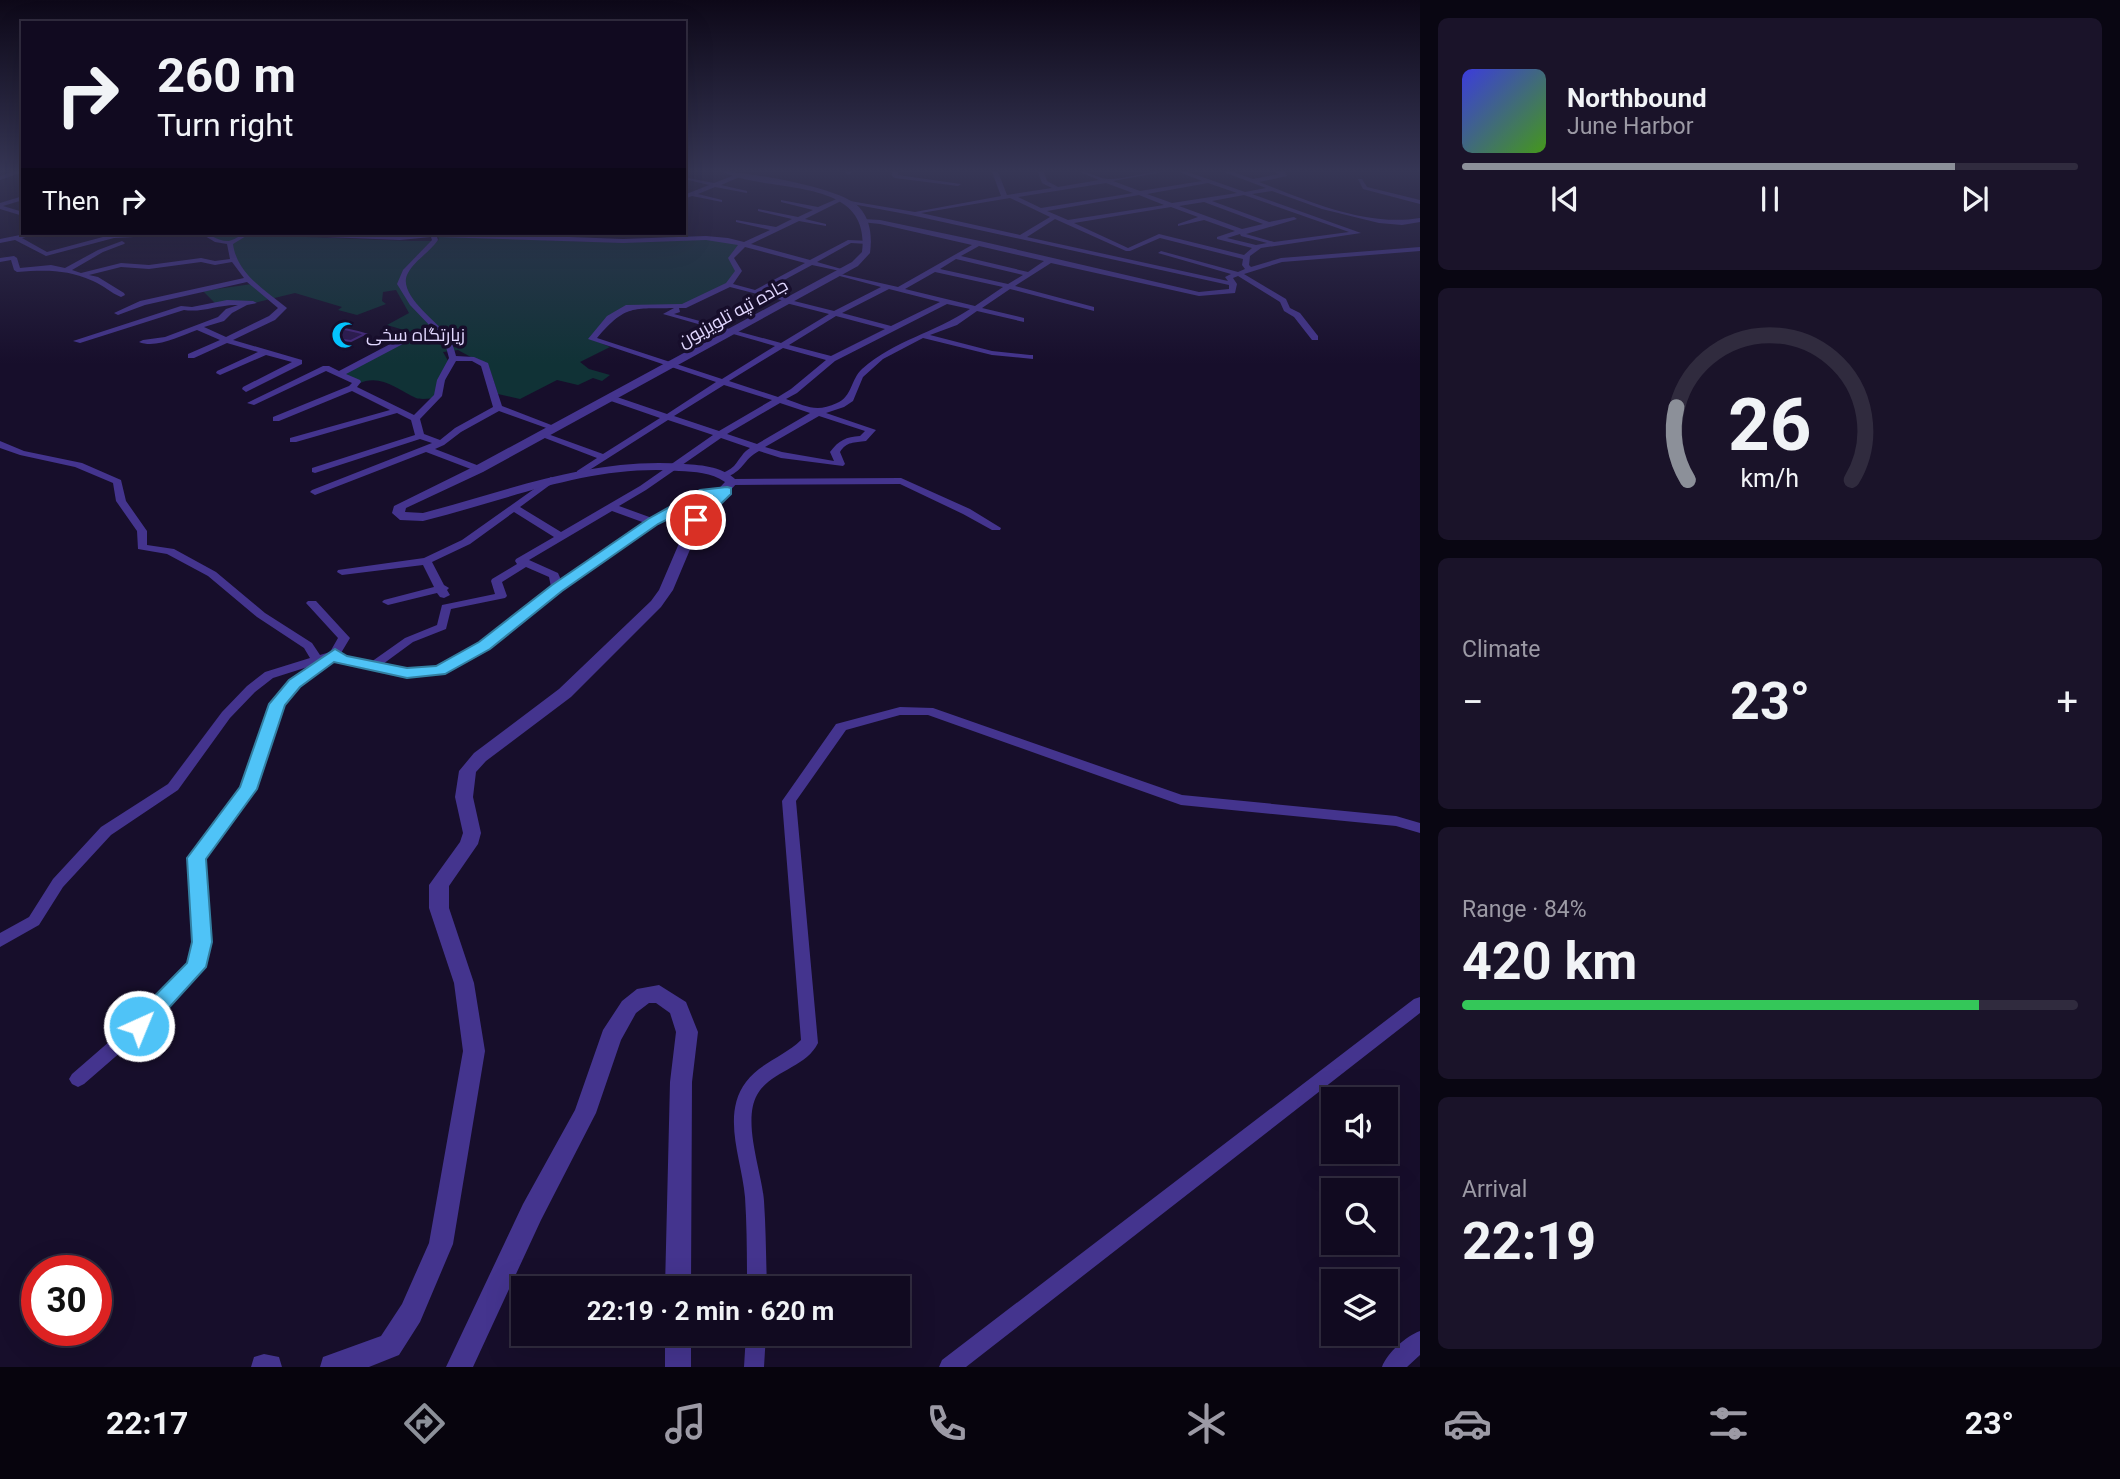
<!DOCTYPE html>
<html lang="en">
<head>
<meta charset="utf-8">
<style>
	body { margin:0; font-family:Roboto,Cairo,sans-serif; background:#1a1329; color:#f1f3f6; height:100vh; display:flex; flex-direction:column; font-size:26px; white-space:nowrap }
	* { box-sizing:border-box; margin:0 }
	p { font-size:23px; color:#9c9aa5 }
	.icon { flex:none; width:38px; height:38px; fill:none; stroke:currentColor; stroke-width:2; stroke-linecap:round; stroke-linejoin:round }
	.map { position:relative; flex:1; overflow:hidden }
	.side { display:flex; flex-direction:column; gap:18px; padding:18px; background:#090612; width:700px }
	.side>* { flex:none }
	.hud { position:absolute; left:21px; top:21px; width:665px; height:214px; border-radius:0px; box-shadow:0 7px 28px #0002,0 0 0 2px #302b3e; background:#110a20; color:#f1f3f6; overflow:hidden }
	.buttons { position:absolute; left:1321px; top:1087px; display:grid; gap:14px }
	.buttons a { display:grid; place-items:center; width:77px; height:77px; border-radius:0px; background:#110a20; box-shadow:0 7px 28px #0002,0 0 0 2px #302b3e; font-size:35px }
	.speed { position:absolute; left:21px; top:1255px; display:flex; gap:14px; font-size:35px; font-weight:700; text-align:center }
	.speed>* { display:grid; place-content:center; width:91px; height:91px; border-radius:50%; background:#110a20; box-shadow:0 7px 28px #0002,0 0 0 2px #302b3e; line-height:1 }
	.speed .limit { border:10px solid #d22; background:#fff; color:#111 }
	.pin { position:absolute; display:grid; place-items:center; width:60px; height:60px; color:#fff; margin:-30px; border:4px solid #fff; border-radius:50%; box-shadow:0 2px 7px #0007 }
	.me { position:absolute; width:77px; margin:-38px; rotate:44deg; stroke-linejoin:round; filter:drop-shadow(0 0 5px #0008) }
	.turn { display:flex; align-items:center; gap:24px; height:147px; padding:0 21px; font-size:32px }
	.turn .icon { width:91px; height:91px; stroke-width:2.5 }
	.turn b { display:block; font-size:49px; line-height:60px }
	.then { display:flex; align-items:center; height:66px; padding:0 21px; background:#0003; gap:14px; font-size:26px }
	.big { font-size:52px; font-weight:700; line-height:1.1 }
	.side .tile { flex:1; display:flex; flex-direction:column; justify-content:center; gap:10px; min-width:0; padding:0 24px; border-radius:10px; background:#1a1329 }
	.side .dial { align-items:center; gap:0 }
	.dial svg { height:182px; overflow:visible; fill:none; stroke:#302b3e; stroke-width:7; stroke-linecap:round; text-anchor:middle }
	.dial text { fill:#f1f3f6; stroke:none }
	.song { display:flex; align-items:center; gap:21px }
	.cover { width:84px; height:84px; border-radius:10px; background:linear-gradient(135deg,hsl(240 70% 55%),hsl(100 70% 35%)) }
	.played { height:7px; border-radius:4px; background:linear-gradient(90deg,#8c9099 80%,#302b3e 80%) }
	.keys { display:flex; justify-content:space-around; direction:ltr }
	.heat { display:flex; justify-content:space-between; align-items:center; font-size:38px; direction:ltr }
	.charge { height:10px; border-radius:5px; background:linear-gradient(90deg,#34c759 84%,#302b3e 0) }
	.trip { position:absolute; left:511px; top:1276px; width:399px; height:70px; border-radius:0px; background:#110a20; box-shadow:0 7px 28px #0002,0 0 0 2px #302b3e; font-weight:700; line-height:70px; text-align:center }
	.tabs { display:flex; height:112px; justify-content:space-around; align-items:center; background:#07040d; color:#9c9aa5 }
	.tabs .icon { width:49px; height:49px }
	.tabs .selected { color:#8c9099 }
	.tabs b { font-size:32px; color:#f1f3f6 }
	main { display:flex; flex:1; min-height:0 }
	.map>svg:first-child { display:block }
	.green { fill:#103236 }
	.building { fill:#2a184e; stroke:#44287c; stroke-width:2 }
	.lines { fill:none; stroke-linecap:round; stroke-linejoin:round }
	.minor { fill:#44348e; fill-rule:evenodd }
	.tertiary { fill:#44348e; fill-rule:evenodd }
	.route { fill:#4fc3f7; stroke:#337fa1; stroke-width:2 }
	.labels { text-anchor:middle; stroke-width:7; stroke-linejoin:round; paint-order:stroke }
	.far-street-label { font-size:18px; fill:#e2d8ff; stroke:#170e2b }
	.far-poi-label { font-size:18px; fill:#e2d8ff; stroke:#170e2b; text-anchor:start }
</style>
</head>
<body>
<main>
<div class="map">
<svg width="1420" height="1367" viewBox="0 0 1420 1367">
	<rect width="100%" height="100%" fill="#170e2b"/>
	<path class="green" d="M 201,233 L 410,241 L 438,241 L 439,238 L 433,235 C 496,237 560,243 623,241 C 661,239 705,230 741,246 L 731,258 L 739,271 L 731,281 L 683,306 L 629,307 L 592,339 L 610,347 L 580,362 L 589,369 L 610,375 L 602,381 L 593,378 L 578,385 L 557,380 L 520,399 L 498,394 L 489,367 L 458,350 L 443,352 L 451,366 L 438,398 C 431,398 422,400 416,398 C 396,389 380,373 358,384 L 341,373 L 414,333 L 387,325 L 409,313 L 396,290 L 383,292 L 382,301 L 386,304 L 357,315 L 338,310 L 342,307 L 295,293 L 250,304 L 215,303 L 203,291 L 252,284 L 228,249 L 233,243 L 215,241 Z"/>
	<path class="building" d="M 340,328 L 358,332 L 365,334 L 351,341 L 334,339 L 333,332 Z"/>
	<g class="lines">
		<path class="minor" d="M 13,172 L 23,172 L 0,180 L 0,176 Z
			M 845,172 L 851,172 L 851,173 L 848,175 Z
			M 892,172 L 898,172 L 898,175 L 961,184 L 958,186 L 895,178 L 892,176 Z
			M 992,172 L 998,172 L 1007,195 L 1052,188 L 1042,183 L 1038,172 L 1044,172 L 1047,181 L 1058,187 L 1099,180 L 1080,172 C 1091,172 1099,179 1109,179 C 1126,179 1144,172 1162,172 L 1113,181 L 1140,191 L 1202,181 L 1179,172 L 1188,172 L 1245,192 L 1266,188 L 1224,172 L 1233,172 L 1253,179 L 1279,174 L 1276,172 L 1284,172 L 1287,176 L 1259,182 C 1309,201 1365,227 1420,218 L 1420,222 L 1402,225 L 1379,223 L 1322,209 L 1272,191 L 1252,194 L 1361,233 L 1261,248 L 1250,256 L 1249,265 L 1251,267 L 1281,258 L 1420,247 L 1420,251 L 1282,262 L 1244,274 L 1286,299 L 1290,308 L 1300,313 L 1318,336 L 1318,340 L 1312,340 L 1294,317 L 1284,311 L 1280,302 L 1238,276 L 1233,278 L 1237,284 L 1235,293 L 1199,296 L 1051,263 L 1015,286 L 1094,307 L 1094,311 L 1010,289 L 982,308 L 1024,318 L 1024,322 L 977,311 L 957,325 L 930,335 L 992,351 L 1030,355 L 1033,355 L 1033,359 L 992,355 L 923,338 L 883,359 L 863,377 L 853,401 L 844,407 L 826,413 L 876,430 L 866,441 C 854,443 847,441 840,452 L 845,464 L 843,466 L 781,458 L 759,451 C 742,460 745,471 724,478 L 719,475 C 724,472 730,470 734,466 C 740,459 743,452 750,448 L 721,438 L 646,490 L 619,506 L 652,518 C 671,508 712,479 732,491 L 730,493 L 707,496 L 657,524 L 561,590 L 488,648 L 444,674 L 407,677 L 342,664 L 335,660 C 319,675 299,685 286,702 C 269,724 268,754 259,779 C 248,808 226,830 206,854 L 204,858 L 210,942 L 202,972 L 145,1031 L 84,1084 L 78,1087 L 72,1084 L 69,1079 L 72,1074 L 133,1021 L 189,964 L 194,942 L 190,858 C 200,835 223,820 236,799 C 256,768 254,728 275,698 C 286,684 303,675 317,664 L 273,678 L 255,692 L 230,718 L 178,790 L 111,835 L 63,887 L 39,925 L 0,947 L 0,933 L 29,917 L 53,879 L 101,827 L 168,784 L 222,712 L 247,686 L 265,672 L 310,658 L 304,648 L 257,617 L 208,576 L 167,554 L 138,549 L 137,531 L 116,501 L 113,483 L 75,467 L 20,455 L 0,448 L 0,441 L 24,451 L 82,463 L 121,480 L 126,501 L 147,531 L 147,545 L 174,549 L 216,572 L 265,613 L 312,643 L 320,655 L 330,652 L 338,638 L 306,603 L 308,601 L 316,601 L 350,638 L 341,653 L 346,657 L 371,662 L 405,638 L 437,625 L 442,605 L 495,594 L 491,581 L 492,579 L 517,564 L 515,561 L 516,559 L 554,537 L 514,512 L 470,544 L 432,562 L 444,585 L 449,588 L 447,590 L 450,595 L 444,598 L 440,597 L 437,593 L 388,605 L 382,602 L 384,600 L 434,587 L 423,565 L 342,575 L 337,572 L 338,570 L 424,558 L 462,540 L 551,477 L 556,480 L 554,482 L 520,507 L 561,532 L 640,486 L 713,435 L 668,420 L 580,476 L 577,475 L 577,471 L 597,458 L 537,435 L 542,432 L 545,433 L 603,454 L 660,418 L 608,400 L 608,396 L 614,396 L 667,414 L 716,382 L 588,339 L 607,316 L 626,305 L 682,304 L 726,283 L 735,271 L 728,258 L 738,245 L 706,240 L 623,243 L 437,237 L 438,240 C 430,252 415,260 408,273 C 396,293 436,321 447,335 C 452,342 454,348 456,356 L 474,357 L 488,363 L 502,406 L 559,428 L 558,430 L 552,430 L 499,411 L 461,432 L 444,445 L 435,449 L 482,467 L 482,471 L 476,471 L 426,452 L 315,495 L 310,492 L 312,490 L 432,443 L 420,439 L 315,473 L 312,472 L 312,468 L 415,435 L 411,420 L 397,413 L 296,442 L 290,442 L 290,438 L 390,410 L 352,391 L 279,421 L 273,421 L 273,417 L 349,386 L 352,383 L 326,371 L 254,405 L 247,403 L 323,366 L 329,366 L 339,371 L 413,332 L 433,329 L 410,305 L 397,284 L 403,270 L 432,240 L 431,237 L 400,240 L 275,235 L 272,233 L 400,236 L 424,233 L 462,233 L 623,239 L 706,236 L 728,238 L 744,242 L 770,230 L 736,222 L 736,220 L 776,227 L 792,219 L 758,211 L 758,209 L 798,217 L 813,210 L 781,202 L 781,200 L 818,207 L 839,198 L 843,198 L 843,200 L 805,219 L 826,224 L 826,226 L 799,221 L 751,244 L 810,260 L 848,240 L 870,241 L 871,242 L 868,244 L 851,243 L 817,262 L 845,270 L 845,272 L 812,265 L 762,292 L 785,297 L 785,301 L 730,287 L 686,308 L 679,308 L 680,312 L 674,314 L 781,343 L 829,314 L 786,303 L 786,299 L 834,311 L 881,287 L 836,275 L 836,273 L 898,287 L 972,245 L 880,224 L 861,222 L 863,219 L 880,220 L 980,241 L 1199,292 L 1229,289 L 1229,285 L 911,215 L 847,203 L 850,201 L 915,212 L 1001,196 ZM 1106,183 L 1133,193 L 1041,208 L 1018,197 ZM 1208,183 L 1237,193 L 1172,203 L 1147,194 ZM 1139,195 L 1164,205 L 1068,220 L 1047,211 ZM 1244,195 L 1349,232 L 1274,242 L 1246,234 L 1297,219 L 1294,217 L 1269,222 L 1212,201 ZM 1010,198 L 1050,217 L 1020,235 L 921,213 ZM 1204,202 L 1263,224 L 1242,229 L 1179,206 ZM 1171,207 L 1198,217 L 1178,224 L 1178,226 L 1204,220 L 1235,231 L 1217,237 L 1217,239 L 1252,248 L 1244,255 L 1159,234 L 1128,248 L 1074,223 ZM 1055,219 L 1126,251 L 1130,251 L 1160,238 L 1243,259 L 1242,265 L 1245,269 L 1238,272 L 1161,251 L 1158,253 L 1231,274 L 1225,277 L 1228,281 L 1027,237 ZM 1240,234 L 1241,236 L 1267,243 L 1256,245 L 1227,238 ZM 979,246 L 1044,261 L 1028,272 L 961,256 ZM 745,247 L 805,263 L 755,290 L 733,284 L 742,271 L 734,258 ZM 956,259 L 1023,275 L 1008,284 L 940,269 ZM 935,272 L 1003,287 L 975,306 L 905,289 ZM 889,289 L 940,302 L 891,326 L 842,313 ZM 947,304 L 970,309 C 934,333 895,340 862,369 C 851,379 852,397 837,403 C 816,413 806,406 786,399 L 797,393 L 835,361 ZM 674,308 L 663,314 L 775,346 L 722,379 L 597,338 C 626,304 633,309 674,308 ZM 836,316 L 885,329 L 831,356 L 789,345 ZM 437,333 L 446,347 L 449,358 L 437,380 L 434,395 L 414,415 L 357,387 L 361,382 L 360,380 L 346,374 L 418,336 ZM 783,348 L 826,360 L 791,389 L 778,397 L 729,381 ZM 456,361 L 472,361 L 481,366 L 493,407 L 455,428 L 440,440 L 424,434 L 420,419 L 442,396 L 445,380 ZM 724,385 L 772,400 L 719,431 L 674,416 ZM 780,403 L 810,413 L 757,444 L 727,434 ZM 819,416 L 865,431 L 860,436 C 846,437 839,440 830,452 L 834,461 L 782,452 L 765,447 ZM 612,511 L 645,523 L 561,580 L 558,573 L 529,560 ZM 526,567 L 549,577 L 551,587 L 480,642 L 437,667 L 407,669 L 383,664 L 413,642 L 446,629 L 451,609 L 505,598 L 507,596 L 502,582 Z
			M 740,173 L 742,176 L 721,185 L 747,191 L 747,193 L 715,187 L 698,194 L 722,200 L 722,202 L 692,196 L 684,199 L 684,195 L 709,185 L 688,180 L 688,178 L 714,183 Z
			M 1358,179 L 1362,179 L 1367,187 L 1420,200 L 1420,204 L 1363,189 Z
			M 23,196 L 23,200 L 3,206 L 23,212 L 23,216 L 0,209 L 0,203 Z
			M 30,233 L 41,233 L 22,238 L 47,252 L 114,234 L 177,233 L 174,235 L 114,238 L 46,256 L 15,240 L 0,243 L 0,239 Z
			M 200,233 C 210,233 218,242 229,241 C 237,239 242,233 251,233 L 233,244 C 237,274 265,290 287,308 L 275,320 L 233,340 L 302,360 L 302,364 L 246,392 L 242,389 L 243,387 L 292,362 L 266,355 L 220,375 L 216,373 L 217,371 L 258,352 L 227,343 L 194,358 L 188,358 L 188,354 L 220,340 L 197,330 C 180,336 156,349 139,342 L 143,340 L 165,337 L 218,317 L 226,309 L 238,305 C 220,304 202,313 184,310 L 80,343 L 73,341 L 181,306 L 192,307 L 227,300 L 253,301 L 257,303 L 247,305 L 232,313 L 224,321 L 204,327 L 226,337 L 269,316 L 278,308 L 247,282 L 145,305 L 118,315 L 114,313 L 140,301 L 244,278 L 232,262 L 215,265 L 201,262 L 149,269 L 121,267 L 89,275 L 98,277 L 124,293 L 125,295 L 121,297 C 111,293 103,285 93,281 C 66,269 45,270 17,272 L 14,270 L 11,260 L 0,262 L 0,258 L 14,256 L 17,258 L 20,268 L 51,265 L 65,268 L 98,250 L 122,241 L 125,243 L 124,244 L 103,252 L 72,270 L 81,273 L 121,263 L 149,265 L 201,258 L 215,261 L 230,259 L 227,244 L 215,242 Z
			M 901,478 L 970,509 L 1001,528 L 1000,530 L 992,530 L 963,514 L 900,484 L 732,485 L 727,482 L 732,479 Z
			M 900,707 L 933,708 L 1182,795 L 1396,816 L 1420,823 L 1420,833 L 1396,826 L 1181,805 L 928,715 L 900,715 L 846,730 L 796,801 L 818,1043 C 806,1068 770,1071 757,1095 C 742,1122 762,1172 764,1201 C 766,1230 766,1259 767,1288 L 747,1288 C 747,1258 747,1227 745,1197 C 742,1160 721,1115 746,1082 C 760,1063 785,1056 801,1040 L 782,801 L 836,724 Z
			M 1420,997 L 1420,1013 L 966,1367 L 939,1367 L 942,1360 L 1414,999 Z
			M 1420,1331 L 1420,1355 L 1407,1367 L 1382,1367 C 1387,1353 1406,1336 1420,1331 Z
			M 746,1334 L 766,1334 L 764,1367 L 744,1367 Z"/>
		<path class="tertiary" d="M 723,172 C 750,172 842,188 859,207 C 871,220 872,237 870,253 L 858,266 L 483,472 L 406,508 L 405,512 L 423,513 C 509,490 593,457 684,464 C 703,465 725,467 738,482 L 702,521 L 673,590 L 661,607 L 571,697 L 486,761 L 476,772 L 473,797 L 481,833 L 478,844 L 449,886 L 449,908 L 474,983 L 485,1051 L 453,1244 L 420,1322 L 399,1355 L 369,1367 L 320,1367 L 323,1357 L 381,1336 L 402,1304 L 429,1243 L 463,1051 L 454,983 L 429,908 L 429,885 L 460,842 L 463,833 L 455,797 L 459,771 L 474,753 L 559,689 L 651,601 L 659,590 L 689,520 L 725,482 C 711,472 695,472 679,471 C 590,464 508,500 423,521 L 400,520 L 392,513 L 394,506 L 475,466 L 852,262 L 862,252 C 872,175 769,194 723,172 Z
			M 659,985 L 686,1002 L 698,1032 L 692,1082 L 691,1288 L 665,1288 L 670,1082 L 676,1032 L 670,1013 L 656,1003 L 649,1003 L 636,1013 L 621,1040 L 596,1113 L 541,1220 L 473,1367 L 446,1367 L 523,1204 L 575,1110 L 603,1030 L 622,1001 L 637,989 Z
			M 665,1334 L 691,1334 L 691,1367 L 665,1367 Z
			M 264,1354 L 279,1357 L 282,1367 L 251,1367 L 254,1357 Z"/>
	</g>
	<linearGradient id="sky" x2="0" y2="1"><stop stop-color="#0d0818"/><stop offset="0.47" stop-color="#363655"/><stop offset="1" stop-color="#363655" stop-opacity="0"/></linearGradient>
	<rect width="1420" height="364" fill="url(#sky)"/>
	<path class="route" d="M 727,487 L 731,488 L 731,494 L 701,523 L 690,520 L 714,496 L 658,524 L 562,591 L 490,649 L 445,674 L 407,678 L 334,662 L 300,687 L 285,705 L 257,789 L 206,859 L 212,942 L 206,967 L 146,1033 L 139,1035 L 131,1033 L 128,1026 L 131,1020 L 187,963 L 192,942 L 187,858 L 240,787 L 269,704 L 289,680 L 335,649 L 347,656 L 407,668 L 436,666 L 479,642 L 552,585 L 648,519 L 700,490 Z"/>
	<defs>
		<symbol id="mosque-bare" viewBox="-9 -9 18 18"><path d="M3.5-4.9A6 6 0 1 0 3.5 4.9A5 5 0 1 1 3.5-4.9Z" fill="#04c3ff" stroke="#170e2b" stroke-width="2.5" paint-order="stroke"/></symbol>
	</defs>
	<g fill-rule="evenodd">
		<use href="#mosque-bare" x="326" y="316" width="38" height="38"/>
	</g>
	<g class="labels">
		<g class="far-street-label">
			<text transform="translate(733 313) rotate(-29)" y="6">جاده تپه تلویزیون</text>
		</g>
		<g class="far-poi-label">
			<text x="366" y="341">زیارتگاه سخی</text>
		</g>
	</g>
</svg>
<div class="buttons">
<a><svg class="icon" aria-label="sound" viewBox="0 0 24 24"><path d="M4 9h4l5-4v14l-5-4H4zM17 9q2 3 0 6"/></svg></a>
<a><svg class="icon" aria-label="search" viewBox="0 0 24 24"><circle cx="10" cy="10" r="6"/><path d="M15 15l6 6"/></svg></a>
<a><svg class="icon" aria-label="layers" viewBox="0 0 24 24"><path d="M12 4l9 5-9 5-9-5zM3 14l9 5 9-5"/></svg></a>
</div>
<div class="speed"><div class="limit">30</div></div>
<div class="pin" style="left:696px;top:520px;background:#d93025"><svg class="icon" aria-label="arrive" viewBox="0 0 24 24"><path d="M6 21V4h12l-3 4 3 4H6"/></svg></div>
<svg class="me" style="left:139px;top:1026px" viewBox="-20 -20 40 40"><circle r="17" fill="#4fc3f7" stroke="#fff" stroke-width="3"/><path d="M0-11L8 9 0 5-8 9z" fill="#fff"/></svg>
<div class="trip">22:19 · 2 min · 620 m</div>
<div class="hud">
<div class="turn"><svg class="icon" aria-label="right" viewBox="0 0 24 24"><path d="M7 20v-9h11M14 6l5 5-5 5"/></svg><div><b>260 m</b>Turn right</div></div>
<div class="then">Then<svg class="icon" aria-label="right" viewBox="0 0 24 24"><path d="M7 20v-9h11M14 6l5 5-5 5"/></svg></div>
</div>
</div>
<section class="side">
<div class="tile">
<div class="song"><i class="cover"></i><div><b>Northbound</b><p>June Harbor</p></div></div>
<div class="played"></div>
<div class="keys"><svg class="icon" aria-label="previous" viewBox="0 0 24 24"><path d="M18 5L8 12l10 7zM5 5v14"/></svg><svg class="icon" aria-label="pause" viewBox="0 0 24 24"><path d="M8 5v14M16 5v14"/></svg><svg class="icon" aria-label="next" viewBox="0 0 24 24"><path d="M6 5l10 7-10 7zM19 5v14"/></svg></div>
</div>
<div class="tile dial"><svg viewBox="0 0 100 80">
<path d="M14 69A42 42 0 1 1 86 69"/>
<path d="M14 69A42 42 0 0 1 9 37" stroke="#8c9099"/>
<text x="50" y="56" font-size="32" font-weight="700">26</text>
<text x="50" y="72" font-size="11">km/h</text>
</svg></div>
<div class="tile"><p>Climate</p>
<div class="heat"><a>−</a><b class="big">23°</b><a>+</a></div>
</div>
<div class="tile"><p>Range · 84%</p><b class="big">420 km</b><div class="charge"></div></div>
<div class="tile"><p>Arrival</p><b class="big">22:19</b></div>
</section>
</main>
<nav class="tabs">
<b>22:17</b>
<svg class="icon selected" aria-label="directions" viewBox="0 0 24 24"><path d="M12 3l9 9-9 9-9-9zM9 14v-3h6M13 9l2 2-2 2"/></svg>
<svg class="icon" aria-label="music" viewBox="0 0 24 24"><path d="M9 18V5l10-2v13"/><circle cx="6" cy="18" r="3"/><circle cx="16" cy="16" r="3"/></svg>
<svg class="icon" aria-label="phone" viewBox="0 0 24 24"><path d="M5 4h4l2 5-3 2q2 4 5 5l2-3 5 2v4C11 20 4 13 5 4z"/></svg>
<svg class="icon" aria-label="climate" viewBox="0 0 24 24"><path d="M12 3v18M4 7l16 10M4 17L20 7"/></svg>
<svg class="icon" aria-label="car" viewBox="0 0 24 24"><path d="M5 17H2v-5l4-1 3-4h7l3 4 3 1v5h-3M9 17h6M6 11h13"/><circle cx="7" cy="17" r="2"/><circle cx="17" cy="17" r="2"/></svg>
<svg class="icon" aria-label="filters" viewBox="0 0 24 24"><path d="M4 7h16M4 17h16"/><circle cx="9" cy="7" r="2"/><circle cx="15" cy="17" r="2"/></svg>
<b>23°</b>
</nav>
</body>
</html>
